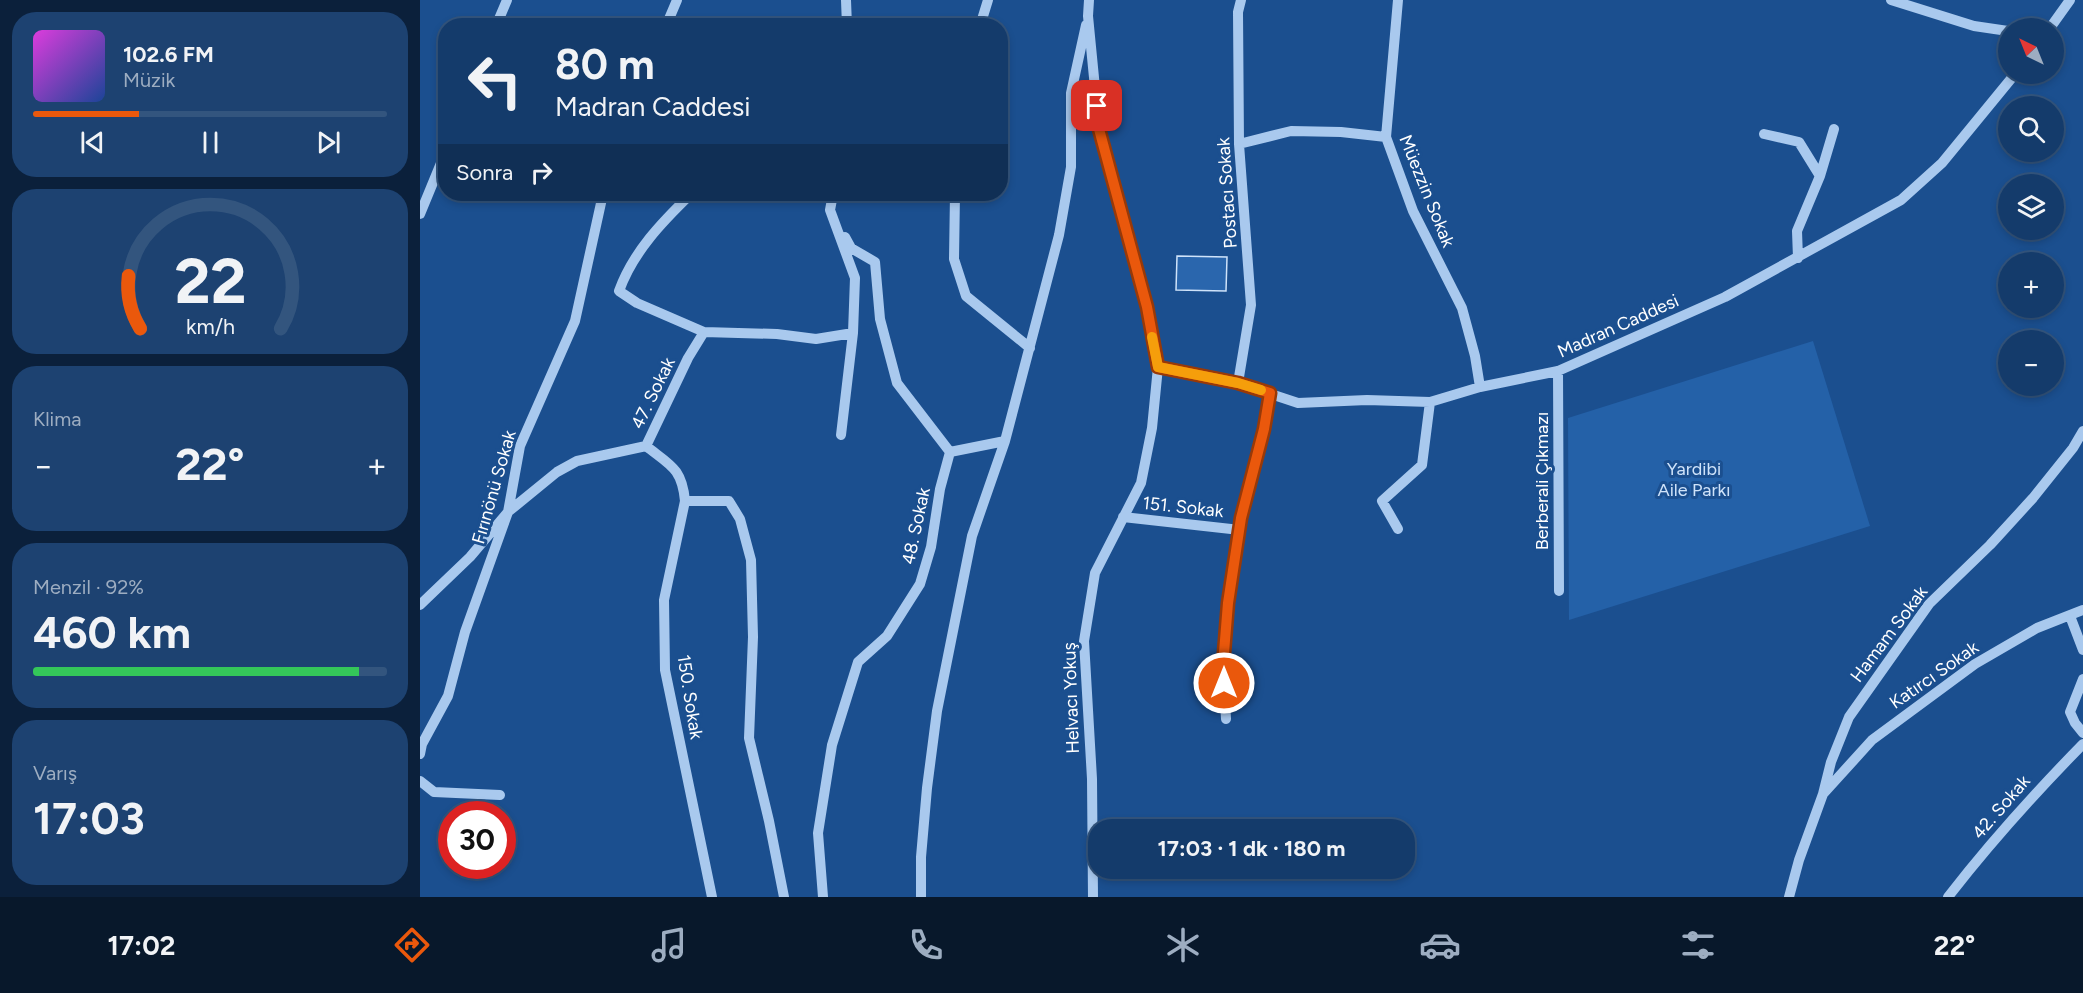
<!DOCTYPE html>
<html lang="tr">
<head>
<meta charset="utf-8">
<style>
	body { margin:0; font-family:Figtree,sans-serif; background:#1d4271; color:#f1f3f6; height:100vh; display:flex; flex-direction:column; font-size:22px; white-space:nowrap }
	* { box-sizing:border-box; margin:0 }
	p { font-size:20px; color:#9dadc1 }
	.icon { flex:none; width:33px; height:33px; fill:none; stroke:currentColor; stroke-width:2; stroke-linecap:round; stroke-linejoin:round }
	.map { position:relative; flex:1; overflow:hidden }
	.sheet { display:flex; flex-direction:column; gap:12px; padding:12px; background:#0b203b; width:420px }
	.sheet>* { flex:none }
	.banner { position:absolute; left:18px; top:18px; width:570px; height:183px; border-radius:24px; box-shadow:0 3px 9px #0003,0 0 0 2px #33557e; background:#143b6b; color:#f1f3f6; overflow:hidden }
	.needle { width:39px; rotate:317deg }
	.controls { position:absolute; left:1578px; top:18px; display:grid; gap:12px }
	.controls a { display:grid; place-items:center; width:66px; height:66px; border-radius:50%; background:#143b6b; box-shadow:0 3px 9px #0003,0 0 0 2px #33557e; font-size:30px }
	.speed { position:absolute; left:18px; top:801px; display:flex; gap:12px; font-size:30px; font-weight:700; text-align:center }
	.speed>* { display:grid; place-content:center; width:78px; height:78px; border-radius:50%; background:#143b6b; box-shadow:0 3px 9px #0003,0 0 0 2px #33557e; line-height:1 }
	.speed .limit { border:9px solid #d22; background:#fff; color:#111 }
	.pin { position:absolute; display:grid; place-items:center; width:51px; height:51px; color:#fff; margin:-26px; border-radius:12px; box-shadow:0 3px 9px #0006 }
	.me { position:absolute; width:66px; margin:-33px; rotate:0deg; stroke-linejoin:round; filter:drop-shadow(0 0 4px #0008) }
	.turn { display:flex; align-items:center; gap:21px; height:126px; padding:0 18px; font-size:27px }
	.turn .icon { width:78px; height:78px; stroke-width:2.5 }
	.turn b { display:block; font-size:42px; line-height:51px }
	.then { display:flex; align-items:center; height:57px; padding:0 18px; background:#0003; gap:12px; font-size:22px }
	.big { font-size:45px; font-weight:700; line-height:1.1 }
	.sheet .widget { flex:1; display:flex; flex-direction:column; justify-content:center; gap:9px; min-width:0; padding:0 21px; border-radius:24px; background:#1d4271 }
	.sheet .dial { align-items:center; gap:0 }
	.dial svg { height:156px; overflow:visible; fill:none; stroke:#33557e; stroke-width:7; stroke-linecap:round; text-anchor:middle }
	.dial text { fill:#f1f3f6; stroke:none }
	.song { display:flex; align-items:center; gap:18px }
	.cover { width:72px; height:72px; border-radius:9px; background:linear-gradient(135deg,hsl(300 70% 55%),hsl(220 70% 35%)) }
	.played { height:6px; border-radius:3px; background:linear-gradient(90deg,#ea580c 30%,#33557e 30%) }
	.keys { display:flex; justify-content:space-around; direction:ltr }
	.heat { display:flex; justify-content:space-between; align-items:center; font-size:33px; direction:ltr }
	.charge { height:9px; border-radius:4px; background:linear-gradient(90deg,#34c759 92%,#33557e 0) }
	.trip { position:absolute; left:668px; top:819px; width:327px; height:60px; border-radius:24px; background:#143b6b; box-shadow:0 3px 9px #0003,0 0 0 2px #33557e; font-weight:700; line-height:60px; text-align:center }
	.tab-bar { display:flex; height:96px; justify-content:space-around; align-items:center; background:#08182b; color:#9dadc1 }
	.tab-bar .icon { width:42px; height:42px }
	.tab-bar .selected { color:#ea580c }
	.tab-bar b { font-size:27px; color:#f1f3f6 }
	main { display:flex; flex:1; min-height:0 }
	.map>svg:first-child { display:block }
	.green { fill:#2461a8 }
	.building { fill:#2a66ad; stroke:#cfe3fa; stroke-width:1.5 }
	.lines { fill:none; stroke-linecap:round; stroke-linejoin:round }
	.minor { stroke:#a9c9ee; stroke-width:10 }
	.route-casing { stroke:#983908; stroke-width:15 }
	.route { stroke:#ea580c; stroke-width:10 }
	.slow { stroke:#f59e0b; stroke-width:10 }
	.labels { text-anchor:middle; stroke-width:6; stroke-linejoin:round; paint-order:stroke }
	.street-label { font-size:18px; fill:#fff; stroke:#1b4f8f }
	.park-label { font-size:18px; fill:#cfe3fa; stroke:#1b4f8f }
</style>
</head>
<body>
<main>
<section class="sheet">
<div class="widget">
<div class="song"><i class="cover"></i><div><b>102.6 FM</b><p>Müzik</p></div></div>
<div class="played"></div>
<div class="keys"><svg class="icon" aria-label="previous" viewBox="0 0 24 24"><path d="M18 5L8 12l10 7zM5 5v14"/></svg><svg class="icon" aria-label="pause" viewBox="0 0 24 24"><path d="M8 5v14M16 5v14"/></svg><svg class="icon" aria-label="next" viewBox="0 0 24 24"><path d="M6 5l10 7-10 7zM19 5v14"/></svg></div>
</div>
<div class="widget dial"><svg viewBox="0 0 100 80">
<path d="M14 69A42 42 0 1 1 86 69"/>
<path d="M14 69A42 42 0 0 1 8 42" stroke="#ea580c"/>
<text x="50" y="56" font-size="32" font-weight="700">22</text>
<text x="50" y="72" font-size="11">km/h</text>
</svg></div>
<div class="widget"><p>Klima</p>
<div class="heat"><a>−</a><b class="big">22°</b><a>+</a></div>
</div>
<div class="widget"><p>Menzil · 92%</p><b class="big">460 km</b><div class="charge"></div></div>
<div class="widget"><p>Varış</p><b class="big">17:03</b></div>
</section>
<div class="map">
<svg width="1663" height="897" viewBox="0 0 1663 897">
	<rect width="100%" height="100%" fill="#1b4f8f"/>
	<path class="green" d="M 1393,341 L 1450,526 L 1149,620 L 1148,418 Z"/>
	<path class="building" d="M 757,256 L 807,257 L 806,291 L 756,290 Z"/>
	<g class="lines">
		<path class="minor" d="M 426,0 L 427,26
			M 669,0 L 668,16 L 679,129 L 727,307 L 738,367 L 732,428 L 721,483 L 675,573 L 664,641 L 672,779 L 673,897
			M 978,0 L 966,137 L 993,211 L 1042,308 L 1055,356 L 1060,387
			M 1471,0 L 1554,26 L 1588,31
			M 76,26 L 87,0
			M 246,26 L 257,0
			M 560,26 L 568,0
			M 1630,28 L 1650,0
			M 1344,134 L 1379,142 L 1400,176
			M 819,144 L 871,131 L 921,132 L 966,137
			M 271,194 C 242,222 213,252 199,291 L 217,303 L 284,332
			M 535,194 L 534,259 L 546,296 L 610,348
			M 0,214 L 26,151
			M 1378,258 L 1377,231 L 1400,176 L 1414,129
			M 738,367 L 818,383 L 878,403 L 947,400 L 1010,402 L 1060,387 L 1138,371 L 1305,297 L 1481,200 L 1522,163 L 1595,74
			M 1138,371 L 1139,591
			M 818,383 L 831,305 L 819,144 L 818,12 L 821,0
			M 421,435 L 433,333
			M 530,452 L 585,441
			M 265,501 L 244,600 L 245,670 L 292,897
			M 703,517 L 820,530
			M 978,529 L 962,501 L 1002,465 L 1010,402
			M 0,605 L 50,557 L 88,512 L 137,472 L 157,461 L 226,446
			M 1650,616 L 1663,650
			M 1663,679 L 1650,712 L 1655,723 L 1663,733
			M 806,719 L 803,665 L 809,603 L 821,518 L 845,429 L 850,393
			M 0,754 L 2,744 L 28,696 L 45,632 L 88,512 L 100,446 L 155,321 L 183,194
			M 0,781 L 14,792 L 80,795
			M 1404,793 L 1452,740 L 1555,664 L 1617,628 L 1663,610
			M 364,897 L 349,821 L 329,738 L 333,637 L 331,560 L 320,519 L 309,501 L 265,501 C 262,468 250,465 226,446 L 268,358 L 284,332 L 357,334 L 396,339 L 433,333 L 435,278 L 410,210 L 413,194
			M 403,897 L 398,833 L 412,745 L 438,662 L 467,636 L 500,584 L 511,547 L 520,489 L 530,452 L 477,383 L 460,319 L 455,262 L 431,248 L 425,237
			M 501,897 L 501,857 L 507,788 L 517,711 L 552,536 L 585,441 L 639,235 L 651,167 L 651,93 L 666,25
			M 1369,897 L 1379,860 L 1403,794 L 1411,762 L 1429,717 L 1509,604 L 1570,545 L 1613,498 L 1653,448 L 1663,431
			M 1528,897 C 1570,843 1615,793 1663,744"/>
	</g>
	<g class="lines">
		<defs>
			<path id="route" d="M 677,106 L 679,129 L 727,307 L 738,367 L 818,383 L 850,393 L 844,429 L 821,518 L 808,603 L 803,665 L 804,683"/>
		</defs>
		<use href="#route" class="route-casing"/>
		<use href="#route" class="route"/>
		<path class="slow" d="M 732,337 L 738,367 L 818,383 L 841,390"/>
	</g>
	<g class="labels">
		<g class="street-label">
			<text transform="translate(1007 191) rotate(68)" y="6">Müezzin Sokak</text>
			<text transform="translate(807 193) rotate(-94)" y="6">Postacı Sokak</text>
			<text transform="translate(1198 326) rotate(-24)" y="6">Madran Caddesi</text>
			<text transform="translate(233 393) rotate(-64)" y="6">47. Sokak</text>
			<text transform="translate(1122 481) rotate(-90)" y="6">Berberali Çıkmazı</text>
			<text transform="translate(74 487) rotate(-74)" y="6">Fırınönü Sokak</text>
			<text transform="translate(763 507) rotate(6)" y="6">151. Sokak</text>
			<text transform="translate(496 526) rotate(-78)" y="6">48. Sokak</text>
			<text transform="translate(1469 634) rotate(-53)" y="6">Hamam Sokak</text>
			<text transform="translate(1514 675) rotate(-35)" y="6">Katırcı Sokak</text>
			<text transform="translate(270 697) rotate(81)" y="6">150. Sokak</text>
			<text transform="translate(651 698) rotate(-92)" y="6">Helvacı Yokuş</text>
			<text transform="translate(1581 807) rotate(-49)" y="6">42. Sokak</text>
		</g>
		<g class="park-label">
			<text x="1274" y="475">Yardibi<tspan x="1274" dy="21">Aile Parkı</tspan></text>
		</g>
	</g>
</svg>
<div class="controls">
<a><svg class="needle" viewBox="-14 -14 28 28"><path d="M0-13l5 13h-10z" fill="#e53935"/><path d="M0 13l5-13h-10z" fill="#9dadc1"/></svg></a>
<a><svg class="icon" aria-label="search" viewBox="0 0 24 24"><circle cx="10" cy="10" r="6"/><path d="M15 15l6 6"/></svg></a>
<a><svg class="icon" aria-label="layers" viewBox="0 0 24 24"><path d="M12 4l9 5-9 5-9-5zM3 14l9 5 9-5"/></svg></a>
<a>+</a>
<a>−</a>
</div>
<div class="speed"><div class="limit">30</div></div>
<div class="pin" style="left:677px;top:106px;background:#d93025"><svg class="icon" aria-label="arrive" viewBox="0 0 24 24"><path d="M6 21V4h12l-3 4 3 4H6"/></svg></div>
<svg class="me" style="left:804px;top:683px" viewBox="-20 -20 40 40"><circle r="17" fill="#ea580c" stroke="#fff" stroke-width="3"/><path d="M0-11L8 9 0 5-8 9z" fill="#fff"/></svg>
<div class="trip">17:03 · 1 dk · 180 m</div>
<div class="banner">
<div class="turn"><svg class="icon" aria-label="left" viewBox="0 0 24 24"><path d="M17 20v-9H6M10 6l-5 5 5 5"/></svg><div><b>80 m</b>Madran Caddesi</div></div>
<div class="then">Sonra<svg class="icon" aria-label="right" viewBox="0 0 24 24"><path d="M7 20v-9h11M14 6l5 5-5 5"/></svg></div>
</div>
</div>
</main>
<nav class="tab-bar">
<b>17:02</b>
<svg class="icon selected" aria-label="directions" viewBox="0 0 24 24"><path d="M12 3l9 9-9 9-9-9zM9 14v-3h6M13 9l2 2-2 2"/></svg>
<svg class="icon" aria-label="music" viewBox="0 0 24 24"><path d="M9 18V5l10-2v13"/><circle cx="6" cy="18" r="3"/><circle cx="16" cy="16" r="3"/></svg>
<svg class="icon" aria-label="phone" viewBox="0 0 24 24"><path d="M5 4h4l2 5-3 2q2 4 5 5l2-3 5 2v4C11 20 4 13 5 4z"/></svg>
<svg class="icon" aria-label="climate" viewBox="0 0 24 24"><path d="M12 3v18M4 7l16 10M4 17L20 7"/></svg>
<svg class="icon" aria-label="car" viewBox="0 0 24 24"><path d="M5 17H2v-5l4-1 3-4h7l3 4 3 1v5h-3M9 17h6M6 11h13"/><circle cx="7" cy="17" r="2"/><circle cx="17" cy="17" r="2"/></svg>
<svg class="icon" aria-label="filters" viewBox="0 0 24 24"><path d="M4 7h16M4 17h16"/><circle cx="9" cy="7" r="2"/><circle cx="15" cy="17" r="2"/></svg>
<b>22°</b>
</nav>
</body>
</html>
